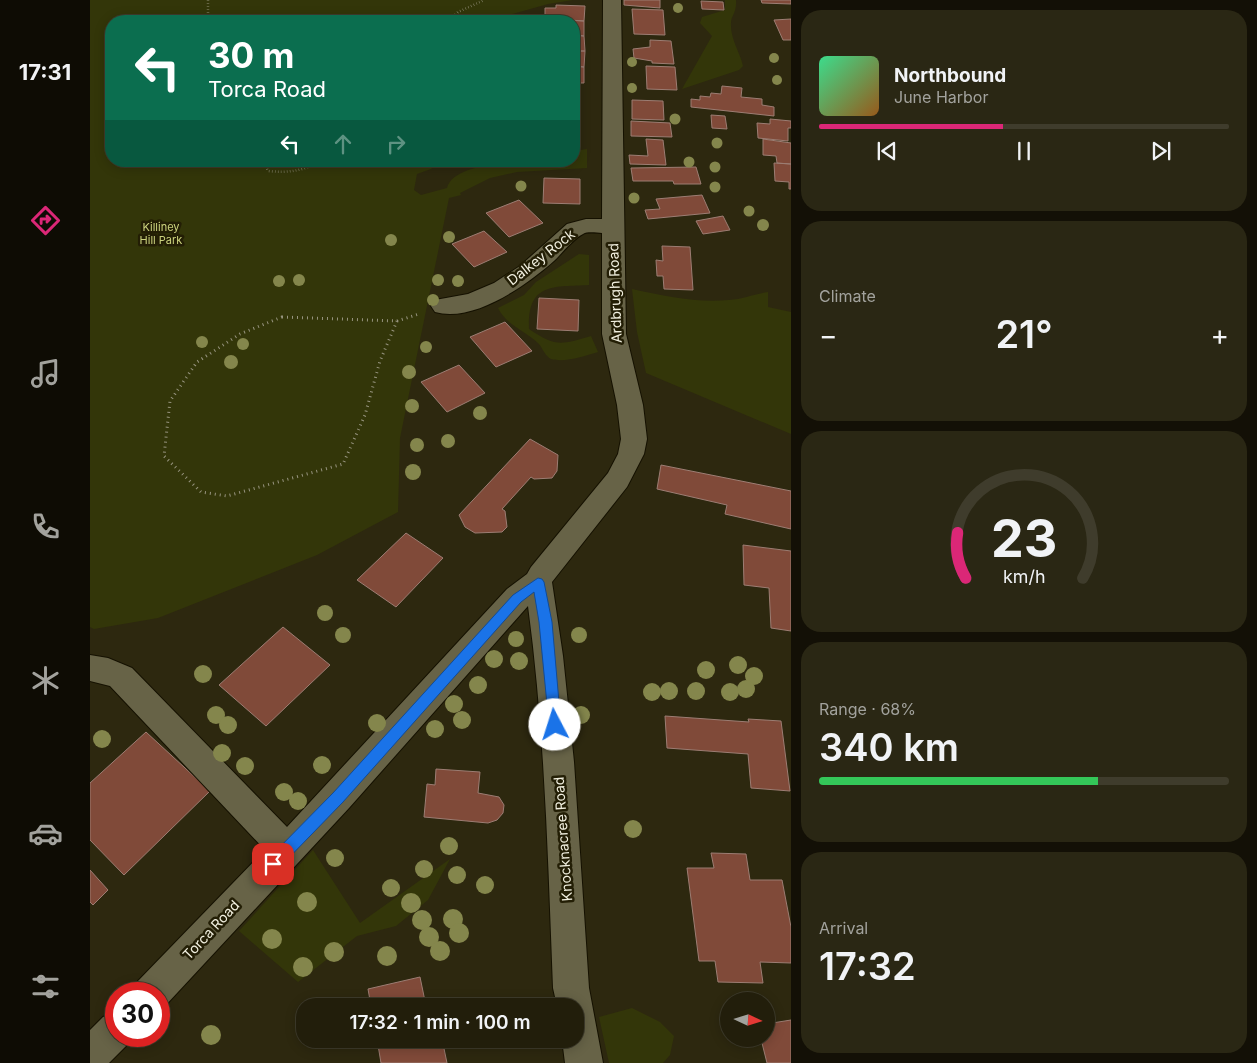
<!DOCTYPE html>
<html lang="en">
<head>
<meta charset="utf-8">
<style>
	body { margin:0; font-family:Inter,sans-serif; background:#2a2714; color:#f1f3f6; height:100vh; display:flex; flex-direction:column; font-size:19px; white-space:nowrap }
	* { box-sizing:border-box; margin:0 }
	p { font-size:16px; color:#a2a29d }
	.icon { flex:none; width:28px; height:28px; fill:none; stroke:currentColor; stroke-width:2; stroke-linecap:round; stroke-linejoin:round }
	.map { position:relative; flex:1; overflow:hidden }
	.panel { display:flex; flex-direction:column; gap:10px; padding:10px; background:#131006; width:466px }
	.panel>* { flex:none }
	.banner { position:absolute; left:15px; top:15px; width:475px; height:152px; border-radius:20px; box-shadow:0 2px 12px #0003,0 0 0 1px #3f3c2c; background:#0b6e4f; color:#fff; overflow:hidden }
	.needle { width:32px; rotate:94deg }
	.buttons { position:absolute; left:630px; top:992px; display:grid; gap:10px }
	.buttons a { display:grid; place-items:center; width:55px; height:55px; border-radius:50%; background:#221e0b; box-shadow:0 2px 12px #0003,0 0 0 1px #3f3c2c; font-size:25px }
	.speed { position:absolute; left:15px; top:982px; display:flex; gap:10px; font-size:25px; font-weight:700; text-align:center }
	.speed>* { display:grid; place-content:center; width:65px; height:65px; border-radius:50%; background:#221e0b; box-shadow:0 2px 12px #0003,0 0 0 1px #3f3c2c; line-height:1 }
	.speed .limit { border:8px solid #d22; background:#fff; color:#111 }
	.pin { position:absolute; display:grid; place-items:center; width:42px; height:42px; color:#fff; margin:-21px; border-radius:10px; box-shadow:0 2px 8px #0006 }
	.me { position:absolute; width:55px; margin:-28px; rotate:355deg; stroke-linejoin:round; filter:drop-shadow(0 0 4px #0008) }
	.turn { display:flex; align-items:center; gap:18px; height:105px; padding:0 20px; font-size:22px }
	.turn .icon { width:65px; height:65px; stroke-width:2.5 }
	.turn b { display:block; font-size:35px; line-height:42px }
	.lanes { display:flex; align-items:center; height:48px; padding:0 20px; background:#0003; justify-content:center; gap:25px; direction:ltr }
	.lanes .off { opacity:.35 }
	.big { font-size:38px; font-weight:600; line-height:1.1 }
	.panel .widget { flex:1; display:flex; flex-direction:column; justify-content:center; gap:8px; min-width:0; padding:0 18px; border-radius:20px; background:#2a2714 }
	.panel .dial { align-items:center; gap:0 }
	.dial svg { height:130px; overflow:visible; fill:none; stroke:#3f3c2c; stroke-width:7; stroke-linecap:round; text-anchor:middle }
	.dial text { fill:#f1f3f6; stroke:none }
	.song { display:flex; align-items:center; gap:15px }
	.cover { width:60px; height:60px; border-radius:8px; background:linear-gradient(135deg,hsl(150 70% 55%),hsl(30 70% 35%)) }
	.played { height:5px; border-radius:2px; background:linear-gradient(90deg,#db2777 45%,#3f3c2c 45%) }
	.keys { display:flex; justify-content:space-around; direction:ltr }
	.heat { display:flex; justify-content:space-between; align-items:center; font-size:28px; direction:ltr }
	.charge { height:8px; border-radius:4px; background:linear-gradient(90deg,#34c759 68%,#3f3c2c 0) }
	.trip { position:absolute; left:206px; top:998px; width:288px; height:50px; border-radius:20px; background:#221e0b; box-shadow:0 2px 12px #0003,0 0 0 1px #3f3c2c; font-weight:600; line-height:50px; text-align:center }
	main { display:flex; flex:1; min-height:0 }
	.dock { display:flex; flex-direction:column; width:90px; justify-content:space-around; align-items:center; background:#0e0c04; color:#a2a29d }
	.dock .icon { width:35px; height:35px }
	.dock .current { color:#db2777 }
	.dock b { font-size:22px; color:#f1f3f6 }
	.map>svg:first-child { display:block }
	.green { fill:#333609 }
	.building { fill:#804a39; stroke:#9c7d73 }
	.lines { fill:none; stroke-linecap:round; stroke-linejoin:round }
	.minor-casing { stroke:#151100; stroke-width:2 }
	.path-far1 { stroke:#97947f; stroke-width:2.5; stroke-dasharray:0.5 2.5; stroke-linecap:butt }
	.path { stroke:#97947f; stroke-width:3; stroke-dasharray:1 4; stroke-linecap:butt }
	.minor { fill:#676347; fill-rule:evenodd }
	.tree { fill:#84864c }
	.route { fill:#1a73e8; stroke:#114b97 }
	.labels { text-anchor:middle; stroke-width:5; stroke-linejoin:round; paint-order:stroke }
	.far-park-label { font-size:11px; fill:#cbd27d; stroke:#231e05 }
	.street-label { font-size:14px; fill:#f1efdf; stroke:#231e05 }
</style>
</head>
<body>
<main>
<nav class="dock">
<b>17:31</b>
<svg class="icon current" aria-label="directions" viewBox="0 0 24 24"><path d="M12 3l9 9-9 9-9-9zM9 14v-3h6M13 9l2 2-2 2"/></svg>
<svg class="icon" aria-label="music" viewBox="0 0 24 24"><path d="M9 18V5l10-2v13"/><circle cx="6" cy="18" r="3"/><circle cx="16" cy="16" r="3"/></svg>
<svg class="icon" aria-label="phone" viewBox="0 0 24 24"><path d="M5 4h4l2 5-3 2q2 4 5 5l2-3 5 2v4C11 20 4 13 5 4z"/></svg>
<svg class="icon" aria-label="climate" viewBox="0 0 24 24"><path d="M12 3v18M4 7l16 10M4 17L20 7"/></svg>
<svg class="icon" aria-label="car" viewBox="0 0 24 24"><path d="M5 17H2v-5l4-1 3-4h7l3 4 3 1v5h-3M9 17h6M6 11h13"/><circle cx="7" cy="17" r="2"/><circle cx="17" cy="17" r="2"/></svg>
<svg class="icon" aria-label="filters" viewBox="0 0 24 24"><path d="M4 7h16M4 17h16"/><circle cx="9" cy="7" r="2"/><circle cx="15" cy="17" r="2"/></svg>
</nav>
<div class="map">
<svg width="701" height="1063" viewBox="0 0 701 1063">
	<rect width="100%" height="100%" fill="#2d280f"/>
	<path class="green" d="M 0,0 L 483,0 L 458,4 L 397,21 L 21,21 L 21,161 L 349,161 L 341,169 L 327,174 L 324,190 L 331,195 L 357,188 C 365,157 459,161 484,161 L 484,151 L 497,149 L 497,168 L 427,172 L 400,178 L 370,193 L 371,195 L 359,198 L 310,438 L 308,512 L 227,555 L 68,618 L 4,629 L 0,627 Z
		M 635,0 L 646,0 C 647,12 641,16 641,23 C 640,39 650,52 653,66 L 649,70 L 592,89 L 622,36 L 610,23 L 612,17 L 635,10 Z
		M 489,254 L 499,255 L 499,285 C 464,287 437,282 439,329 C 466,347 470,345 501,336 L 508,352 C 495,356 474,363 461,359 C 455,356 453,349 449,344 C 436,331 416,325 408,308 L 434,295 L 446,282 Z
		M 542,289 C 574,296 606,303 639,300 C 653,299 664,294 678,292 L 678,307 L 701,312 L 701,434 L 556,373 L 547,332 Z
		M 223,850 L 270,923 L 360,859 L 338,900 L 306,926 L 267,936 L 208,982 L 149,931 Z
		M 542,1008 L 570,1022 L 584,1036 L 580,1055 L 573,1063 L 519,1063 L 509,1017 Z"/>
	<path class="building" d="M 534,0 L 570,0 L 570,8 L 534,5 Z
		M 671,0 L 701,0 L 701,4 L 672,3 Z
		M 611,1 L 633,2 L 634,10 L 612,9 Z
		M 466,5 L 495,6 L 494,21 L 465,19 L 466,15 L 455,15 L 455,8 L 466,8 Z
		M 542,9 L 573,10 L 575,35 L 544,34 Z
		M 455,19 L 494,21 L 494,36 L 484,35 L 484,21 L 454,21 Z
		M 701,19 L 701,40 L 693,40 L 684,20 Z
		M 484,35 L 494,36 L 495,51 L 484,51 Z
		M 560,40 L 581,41 L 584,64 L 562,63 L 562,61 L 544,58 L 543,49 L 560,47 Z
		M 484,51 L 495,51 L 494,67 L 484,66 Z
		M 484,66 L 494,67 L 494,83 L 484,83 Z
		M 556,66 L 585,67 L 587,90 L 557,89 Z
		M 632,86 L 652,88 L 651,97 L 672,99 L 672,105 L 684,107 L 684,116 L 601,107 L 601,99 L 610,100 L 610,96 L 620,97 L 621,93 L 631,94 Z
		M 542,100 L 573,101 L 574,120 L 542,119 Z
		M 621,115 L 635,116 L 637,129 L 622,128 Z
		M 680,119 L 701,121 L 701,128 L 698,128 L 698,141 L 668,138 L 667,123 L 680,124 Z
		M 541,121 L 580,123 L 582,137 L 541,136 Z
		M 556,139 L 573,140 L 576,165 L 540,164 L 539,155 L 558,156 Z
		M 673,139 L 701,143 L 701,164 L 687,163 L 686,156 L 673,155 Z
		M 684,163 L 701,164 L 701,189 L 699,189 L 699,182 L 685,181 Z
		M 606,167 L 611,184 L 584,184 L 583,181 L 543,181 L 541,168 Z
		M 454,178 L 490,179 L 490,204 L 453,203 Z
		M 612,195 L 620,213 L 558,219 L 555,210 L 570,209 L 566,199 Z
		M 429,200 L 453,223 L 419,237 L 396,213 Z
		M 633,216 L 640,230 L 613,234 L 606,221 Z
		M 394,231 L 417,252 L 384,267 L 362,244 Z
		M 572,246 L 600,247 L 603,290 L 574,289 L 573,276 L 567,276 L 566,260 L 573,261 Z
		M 449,298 L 489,300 L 488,331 L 447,329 Z
		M 415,322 L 442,351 L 406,367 L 380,337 Z
		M 369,365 L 395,393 L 357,412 L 331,382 Z
		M 440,439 L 468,455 L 467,471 L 462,478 L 444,479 L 441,477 L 412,509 L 415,511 L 417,527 L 412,532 L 385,533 L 375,527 L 369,515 Z
		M 571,465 L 701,491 L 701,529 L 635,514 L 637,505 L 567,489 Z
		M 316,533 L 353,558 L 306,607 L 267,580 Z
		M 653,545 L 701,551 L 701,631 L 681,628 L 679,588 L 654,585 Z
		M 193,627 L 240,665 L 176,726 L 129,685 Z
		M 575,716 L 659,722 L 658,719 L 691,721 L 700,791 L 661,788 L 658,754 L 577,748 Z
		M 56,732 L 120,791 L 34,875 L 0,840 L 0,783 Z
		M 346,769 L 390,772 L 388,793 L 409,797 L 414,805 L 413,813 L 407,820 L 398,823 L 334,817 L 337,784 L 345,785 Z
		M 621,853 L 656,854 L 660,880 L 692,880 L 701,927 L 701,963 L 670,962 L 673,983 L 628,982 L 625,961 L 609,961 L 597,868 L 624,868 Z
		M 0,870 L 18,890 L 3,905 L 0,902 Z
		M 330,977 L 336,1006 L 281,1006 L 278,989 Z
		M 701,1020 L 701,1063 L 677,1063 L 671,1039 L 676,1039 L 676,1024 Z
		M 287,1039 L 352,1039 L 357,1063 L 291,1063 Z"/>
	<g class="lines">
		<defs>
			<path id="minor" d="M 513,0 L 531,0 L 536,334 L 553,405 L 557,439 L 554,454 L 537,487 L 462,582 L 473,656 L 484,762 L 499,988 L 513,1063 L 475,1063 L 472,1039 L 485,1039 L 485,1006 L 467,1006 L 463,988 C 458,861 455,732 438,606 L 259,808 L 74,1007 L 69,1009 L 69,994 L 43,994 L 48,981 L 175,850 L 20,686 L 0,681 L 0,655 L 18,658 L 42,668 L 197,827 L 417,589 L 437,574 L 441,567 L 518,473 L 528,454 L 531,439 L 527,405 L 512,334 L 512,233 C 507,233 498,231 493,234 C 483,239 473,252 465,260 C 437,285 384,323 345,312 L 341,306 L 345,300 L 378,294 L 404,283 L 430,266 L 477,224 L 496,219 L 512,219 Z
				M 26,1012 L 26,1036 L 42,1036 L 39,1043 L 19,1063 L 0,1063 L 0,1030 L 13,1017 Z"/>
		</defs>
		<use href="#minor" class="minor-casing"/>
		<path class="path-far1" d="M 118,0 L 118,21
			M 359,21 L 368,12 L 394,0
			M 173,161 L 178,171 C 198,173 214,171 231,161"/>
		<path class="path" d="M 192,317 L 307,321 L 290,361 L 275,415 L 253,464 L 137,496 L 111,492 L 74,456 L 80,401 L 107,362 L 150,334 Z
			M 307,321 L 329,314"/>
		<use href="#minor" class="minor"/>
	</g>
	<g class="tree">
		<circle cx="588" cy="8" r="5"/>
		<circle cx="684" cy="58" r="5"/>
		<circle cx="542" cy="62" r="5"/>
		<circle cx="687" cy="80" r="5"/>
		<circle cx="542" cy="88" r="5"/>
		<circle cx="585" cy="119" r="5.5"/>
		<circle cx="627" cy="143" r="5.5"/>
		<circle cx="599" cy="162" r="5.5"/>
		<circle cx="625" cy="167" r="5.5"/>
		<circle cx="431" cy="186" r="5.5"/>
		<circle cx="625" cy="187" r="5.5"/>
		<circle cx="544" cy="198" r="5.5"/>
		<circle cx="659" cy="211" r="5.5"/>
		<circle cx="673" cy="225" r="6"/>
		<circle cx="359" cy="237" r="6"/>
		<circle cx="301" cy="240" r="6"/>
		<circle cx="209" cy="280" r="6"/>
		<circle cx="348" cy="280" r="6"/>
		<circle cx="189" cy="281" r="6"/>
		<circle cx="368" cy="281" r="6"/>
		<circle cx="343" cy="300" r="6"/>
		<circle cx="112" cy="342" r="6"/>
		<circle cx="153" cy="344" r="6"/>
		<circle cx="336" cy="347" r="6"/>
		<circle cx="141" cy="362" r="7"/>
		<circle cx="319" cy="372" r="7"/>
		<circle cx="322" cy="406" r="7"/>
		<circle cx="390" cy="413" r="7"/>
		<circle cx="358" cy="441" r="7"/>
		<circle cx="327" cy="445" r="7"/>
		<circle cx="323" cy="472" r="8"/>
		<circle cx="235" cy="613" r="8"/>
		<circle cx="253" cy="635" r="8"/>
		<circle cx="489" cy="635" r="8"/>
		<circle cx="426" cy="639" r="8"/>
		<circle cx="404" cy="659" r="9"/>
		<circle cx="429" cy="661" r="9"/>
		<circle cx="648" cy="665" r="9"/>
		<circle cx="616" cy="670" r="9"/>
		<circle cx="113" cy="674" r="9"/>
		<circle cx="664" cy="676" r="9"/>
		<circle cx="388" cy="685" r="9"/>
		<circle cx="656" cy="689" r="9"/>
		<circle cx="579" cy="691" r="9"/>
		<circle cx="606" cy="691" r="9"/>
		<circle cx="562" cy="692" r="9"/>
		<circle cx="640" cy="692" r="9"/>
		<circle cx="364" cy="704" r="9"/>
		<circle cx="126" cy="715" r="9"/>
		<circle cx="491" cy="715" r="9"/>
		<circle cx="372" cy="720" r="9"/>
		<circle cx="287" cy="723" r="9"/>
		<circle cx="138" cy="725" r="9"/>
		<circle cx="345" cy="729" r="9"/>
		<circle cx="12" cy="739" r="9"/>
		<circle cx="132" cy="753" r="9"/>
		<circle cx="232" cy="765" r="9"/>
		<circle cx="155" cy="766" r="9"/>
		<circle cx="194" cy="792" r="9"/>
		<circle cx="208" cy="801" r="9"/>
		<circle cx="543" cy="829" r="9"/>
		<circle cx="359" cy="846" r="9"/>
		<circle cx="245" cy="858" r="9"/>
		<circle cx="334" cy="869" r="9"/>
		<circle cx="367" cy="875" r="9"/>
		<circle cx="395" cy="885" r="9"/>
		<circle cx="301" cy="888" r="9"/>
		<circle cx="217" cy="902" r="10"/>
		<circle cx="321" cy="903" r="10"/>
		<circle cx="363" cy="919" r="10"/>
		<circle cx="332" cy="920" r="10"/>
		<circle cx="369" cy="933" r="10"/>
		<circle cx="339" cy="937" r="10"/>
		<circle cx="182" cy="939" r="10"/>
		<circle cx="350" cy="951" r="10"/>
		<circle cx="244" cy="952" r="10"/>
		<circle cx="297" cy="956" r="10"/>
		<circle cx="213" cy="967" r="10"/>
		<circle cx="121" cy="1035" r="10"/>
	</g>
	<path class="route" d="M 448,578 L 452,579 L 454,582 L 462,622 L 471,725 L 470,729 L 465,731 L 460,729 L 459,725 L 449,622 L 444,592 L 431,602 L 253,802 L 188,869 L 183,871 L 178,869 L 176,864 L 178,859 L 243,793 L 423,595 Z"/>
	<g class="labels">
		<g class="far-park-label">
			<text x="71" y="231">Killiney<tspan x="71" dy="13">Hill Park</tspan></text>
		</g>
		<g class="street-label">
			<text transform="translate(451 257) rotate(-38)" y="5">Dalkey Rock</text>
			<text transform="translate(525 293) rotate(-92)" y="5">Ardbrugh Road</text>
			<text transform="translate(473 839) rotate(-94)" y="5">Knocknacree Road</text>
			<text transform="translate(121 930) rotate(-47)" y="5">Torca Road</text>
		</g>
	</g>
</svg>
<div class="buttons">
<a><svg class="needle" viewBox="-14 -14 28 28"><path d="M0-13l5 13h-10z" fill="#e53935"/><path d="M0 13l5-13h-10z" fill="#a2a29d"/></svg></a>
</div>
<div class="speed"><div class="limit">30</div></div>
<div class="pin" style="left:183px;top:864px;background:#d93025"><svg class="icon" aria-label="arrive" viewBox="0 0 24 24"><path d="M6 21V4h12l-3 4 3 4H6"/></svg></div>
<svg class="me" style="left:465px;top:725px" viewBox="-20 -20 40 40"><circle r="19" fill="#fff"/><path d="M0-13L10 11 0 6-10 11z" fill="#1a73e8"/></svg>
<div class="trip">17:32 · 1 min · 100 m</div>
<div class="banner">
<div class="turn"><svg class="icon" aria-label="left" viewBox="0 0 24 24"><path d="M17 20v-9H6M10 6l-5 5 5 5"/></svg><div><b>30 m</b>Torca Road</div></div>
<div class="lanes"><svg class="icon" aria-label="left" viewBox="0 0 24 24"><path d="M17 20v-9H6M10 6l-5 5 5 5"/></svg><svg class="icon off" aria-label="ahead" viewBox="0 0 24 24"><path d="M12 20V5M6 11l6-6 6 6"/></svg><svg class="icon off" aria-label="right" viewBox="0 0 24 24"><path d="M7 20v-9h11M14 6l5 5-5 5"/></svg></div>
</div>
</div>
<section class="panel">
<div class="widget">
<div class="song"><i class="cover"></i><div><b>Northbound</b><p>June Harbor</p></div></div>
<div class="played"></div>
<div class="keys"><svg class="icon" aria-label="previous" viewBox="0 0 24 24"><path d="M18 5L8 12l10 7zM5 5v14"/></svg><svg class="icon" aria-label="pause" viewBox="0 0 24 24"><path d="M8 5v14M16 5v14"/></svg><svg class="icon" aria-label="next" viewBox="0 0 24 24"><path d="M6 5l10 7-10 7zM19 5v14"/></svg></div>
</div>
<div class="widget"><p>Climate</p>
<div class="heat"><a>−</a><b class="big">21°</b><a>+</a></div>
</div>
<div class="widget dial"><svg viewBox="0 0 100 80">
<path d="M14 69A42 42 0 1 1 86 69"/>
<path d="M14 69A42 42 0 0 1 9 41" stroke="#db2777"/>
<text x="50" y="56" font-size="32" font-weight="700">23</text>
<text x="50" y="72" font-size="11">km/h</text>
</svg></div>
<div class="widget"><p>Range · 68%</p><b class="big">340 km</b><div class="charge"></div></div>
<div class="widget"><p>Arrival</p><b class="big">17:32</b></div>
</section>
</main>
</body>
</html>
